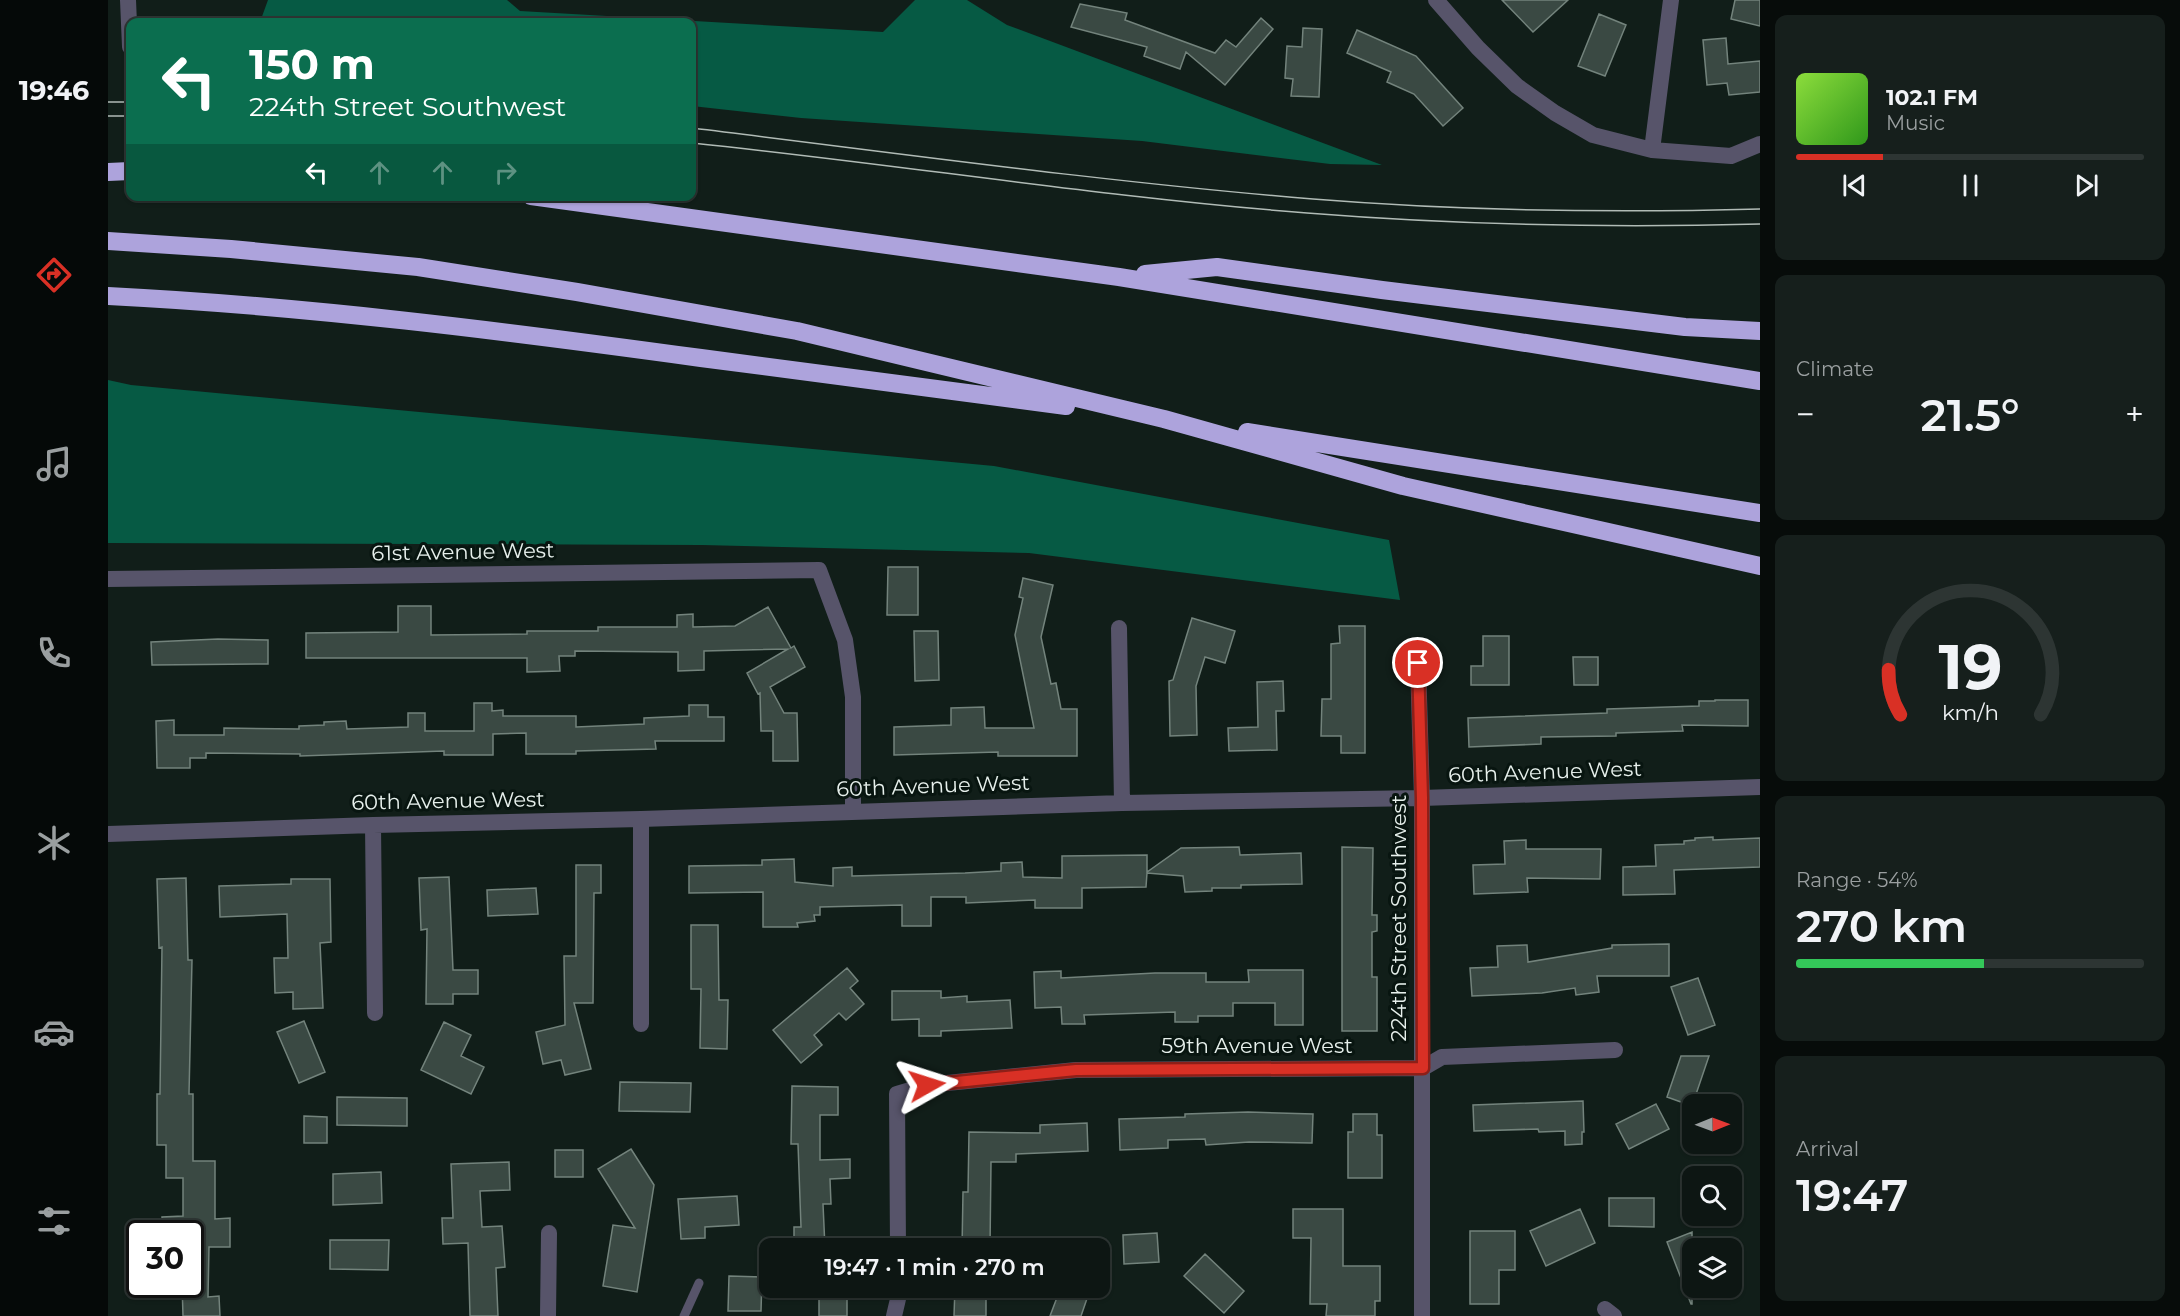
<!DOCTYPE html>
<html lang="en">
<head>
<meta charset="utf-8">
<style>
	body { margin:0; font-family:Montserrat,sans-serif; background:#161f1c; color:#f1f3f6; height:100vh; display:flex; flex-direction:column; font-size:22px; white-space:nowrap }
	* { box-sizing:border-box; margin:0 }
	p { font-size:20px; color:#9a9fa0 }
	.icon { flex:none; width:33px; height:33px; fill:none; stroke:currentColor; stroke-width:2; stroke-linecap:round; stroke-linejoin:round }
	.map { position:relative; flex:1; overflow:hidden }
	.drawer { display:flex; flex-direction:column; gap:15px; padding:15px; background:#070c0a; width:420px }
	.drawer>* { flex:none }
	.banner { position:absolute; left:18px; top:18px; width:570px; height:183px; border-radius:12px; box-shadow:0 2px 4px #0004,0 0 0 2px #2d3533; background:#0b6e4f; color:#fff; overflow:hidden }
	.needle { width:39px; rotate:89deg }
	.controls { position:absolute; left:1574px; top:1094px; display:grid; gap:12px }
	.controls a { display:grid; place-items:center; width:60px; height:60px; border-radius:12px; background:#0d1613; box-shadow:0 2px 4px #0004,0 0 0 2px #2d3533; font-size:30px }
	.speed { position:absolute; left:18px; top:1220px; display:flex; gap:12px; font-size:30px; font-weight:700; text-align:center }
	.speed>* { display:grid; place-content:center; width:78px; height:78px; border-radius:50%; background:#0d1613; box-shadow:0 2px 4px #0004,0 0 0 2px #2d3533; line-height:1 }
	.speed .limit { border:3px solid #111; border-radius:9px; background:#fff; color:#111 }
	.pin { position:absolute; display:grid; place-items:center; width:51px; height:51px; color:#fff; margin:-26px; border:3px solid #fff; border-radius:50%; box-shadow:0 2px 6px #0007 }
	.me { position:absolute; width:66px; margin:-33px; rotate:84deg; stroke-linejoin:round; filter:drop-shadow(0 0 4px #0008) }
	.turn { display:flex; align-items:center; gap:21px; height:126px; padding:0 24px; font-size:27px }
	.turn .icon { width:78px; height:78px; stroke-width:2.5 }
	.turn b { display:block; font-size:42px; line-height:51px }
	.lanes { display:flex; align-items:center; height:57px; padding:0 24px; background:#0003; justify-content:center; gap:30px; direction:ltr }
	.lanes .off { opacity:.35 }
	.big { font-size:45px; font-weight:600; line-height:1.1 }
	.drawer .widget { flex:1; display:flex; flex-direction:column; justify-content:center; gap:9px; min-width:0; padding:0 21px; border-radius:12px; background:#161f1c }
	.drawer .dial { align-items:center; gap:0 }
	.dial svg { height:156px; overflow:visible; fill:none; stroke:#2d3533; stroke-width:7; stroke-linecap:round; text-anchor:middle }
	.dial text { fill:#f1f3f6; stroke:none }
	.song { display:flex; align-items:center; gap:18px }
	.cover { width:72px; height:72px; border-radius:9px; background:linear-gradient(135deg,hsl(90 70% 55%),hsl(110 70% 35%)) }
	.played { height:6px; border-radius:3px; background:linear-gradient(90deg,#d93025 25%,#2d3533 25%) }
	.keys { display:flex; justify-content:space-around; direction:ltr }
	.heat { display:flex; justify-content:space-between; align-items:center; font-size:33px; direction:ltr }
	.charge { height:9px; border-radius:4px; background:linear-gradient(90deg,#34c759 54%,#2d3533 0) }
	.trip { position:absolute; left:651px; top:1238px; width:351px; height:60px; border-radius:12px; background:#0d1613; box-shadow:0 2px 4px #0004,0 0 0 2px #2d3533; font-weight:600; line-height:60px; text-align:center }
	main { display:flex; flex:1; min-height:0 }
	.tab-bar { display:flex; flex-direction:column; width:108px; justify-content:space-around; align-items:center; background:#050908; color:#9a9fa0 }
	.tab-bar .icon { width:42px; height:42px }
	.tab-bar .active { color:#d93025 }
	.tab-bar b { font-size:27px; color:#f1f3f6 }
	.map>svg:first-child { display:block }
	.forest { fill:#065a44 }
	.building { fill:#3a4943; stroke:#73837c; stroke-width:1.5 }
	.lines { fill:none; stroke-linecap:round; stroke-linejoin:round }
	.service { stroke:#57546a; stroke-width:9 }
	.minor { stroke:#57546a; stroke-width:16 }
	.motorway { stroke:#ada3dc; stroke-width:18 }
	.tram { stroke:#b1bbb6; stroke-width:1.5 }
	.route-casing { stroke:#8d1f18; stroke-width:15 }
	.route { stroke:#d93025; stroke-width:10 }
	.labels { text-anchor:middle; stroke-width:6; stroke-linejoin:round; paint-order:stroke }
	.street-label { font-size:21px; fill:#e7f0ec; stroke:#081510 }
</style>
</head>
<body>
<main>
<nav class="tab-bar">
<b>19:46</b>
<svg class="icon active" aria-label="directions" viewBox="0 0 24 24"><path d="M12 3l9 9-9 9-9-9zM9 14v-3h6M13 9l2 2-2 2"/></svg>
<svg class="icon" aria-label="music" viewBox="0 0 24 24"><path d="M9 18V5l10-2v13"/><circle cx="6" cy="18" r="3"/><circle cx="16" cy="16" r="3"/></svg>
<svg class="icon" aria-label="phone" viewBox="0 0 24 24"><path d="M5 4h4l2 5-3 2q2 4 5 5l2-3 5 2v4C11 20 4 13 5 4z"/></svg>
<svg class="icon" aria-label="climate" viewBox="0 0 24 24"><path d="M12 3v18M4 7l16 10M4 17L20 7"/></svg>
<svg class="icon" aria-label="car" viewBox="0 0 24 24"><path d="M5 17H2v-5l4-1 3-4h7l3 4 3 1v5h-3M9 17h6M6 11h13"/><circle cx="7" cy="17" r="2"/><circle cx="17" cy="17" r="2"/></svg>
<svg class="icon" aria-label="filters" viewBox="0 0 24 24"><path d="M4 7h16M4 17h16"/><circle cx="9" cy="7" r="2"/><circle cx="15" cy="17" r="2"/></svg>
</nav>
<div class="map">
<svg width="1652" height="1316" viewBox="0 0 1652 1316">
	<rect width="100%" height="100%" fill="#111e19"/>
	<path class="forest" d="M 160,0 L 399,0 L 412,11 L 775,32 L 807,0 L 859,0 L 899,25 L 1274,165 L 1222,164 L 1034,141 L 693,118 L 584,106 L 584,22 L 152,22 Z
		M 0,380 L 23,385 L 886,466 L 1281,540 L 1292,600 L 921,553 L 594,545 L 0,543 Z"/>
	<path class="building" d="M 1394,0 L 1460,0 L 1425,32 Z
		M 1627,0 L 1652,0 L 1652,26 L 1623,19 Z
		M 972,4 L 1019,13 L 1017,20 L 1107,53 L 1118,40 L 1128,47 L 1153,18 L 1165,29 L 1117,85 L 1078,52 L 1072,69 L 1036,56 L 1039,47 L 963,27 Z
		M 1491,14 L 1518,25 L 1497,76 L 1470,66 Z
		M 1195,28 L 1214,29 L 1211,97 L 1183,96 L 1185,79 L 1177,78 L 1179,46 L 1194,47 Z
		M 1249,30 L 1308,56 L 1355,108 L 1335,126 L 1306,94 L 1279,82 L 1283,72 L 1239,53 Z
		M 1618,38 L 1620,64 L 1652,61 L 1652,92 L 1621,95 L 1619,83 L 1599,85 L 1595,40 Z
		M 780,567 L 810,567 L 810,615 L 779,615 Z
		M 915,578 L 945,585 L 933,637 L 943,684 L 948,683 L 953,709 L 969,709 L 969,756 L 890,756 L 890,752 L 786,755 L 786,727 L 843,725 L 843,708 L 876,707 L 877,728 L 926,728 L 907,635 L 915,598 L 911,597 Z
		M 290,606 L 323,606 L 323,635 L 419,634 L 419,631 L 490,631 L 490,627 L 569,627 L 569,615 L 585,614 L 585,627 L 627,626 L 660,607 L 683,648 L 686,646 L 697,667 L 662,687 L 676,713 L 689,713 L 690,761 L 665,761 L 665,731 L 653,731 L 652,693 L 650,694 L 639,673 L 680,649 L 596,651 L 596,670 L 570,671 L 570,652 L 467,651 L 467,656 L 451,656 L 452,671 L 419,672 L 419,658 L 198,658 L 198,633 L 290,632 Z
		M 1084,618 L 1127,631 L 1117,663 L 1097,657 L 1088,686 L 1089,735 L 1062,736 L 1061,681 L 1065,680 Z
		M 1231,626 L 1257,626 L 1257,753 L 1233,753 L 1233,736 L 1213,736 L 1214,699 L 1223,699 L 1223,644 L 1232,643 Z
		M 806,631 L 830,631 L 831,680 L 807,681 Z
		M 1375,636 L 1401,636 L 1401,685 L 1363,685 L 1363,666 L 1375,666 Z
		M 110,639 L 160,640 L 160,664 L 44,665 L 43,642 Z
		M 1465,657 L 1490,657 L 1490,685 L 1466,685 Z
		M 1175,681 L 1176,711 L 1168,711 L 1169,750 L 1121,751 L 1120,728 L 1150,727 L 1149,682 Z
		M 1607,700 L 1640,700 L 1640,726 L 1574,725 L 1575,731 L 1508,733 L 1508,736 L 1433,737 L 1433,744 L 1361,747 L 1360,718 L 1499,713 L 1499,709 L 1591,706 L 1591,701 L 1607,701 Z
		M 366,703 L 384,703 L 384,711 L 395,710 L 395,716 L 468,716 L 468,727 L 536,724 L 536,718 L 581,716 L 581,705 L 600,705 L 600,717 L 616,717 L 616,741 L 547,741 L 548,749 L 468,751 L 468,754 L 418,754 L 418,733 L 385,734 L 385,755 L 336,755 L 336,751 L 192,756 L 192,754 L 98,753 L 98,758 L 82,758 L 82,768 L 49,768 L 48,721 L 66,720 L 66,735 L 116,735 L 116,728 L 191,729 L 191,726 L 216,725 L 216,722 L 238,721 L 239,729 L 300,727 L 300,713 L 317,713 L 317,731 L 366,731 Z
		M 1605,837 L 1605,840 L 1652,838 L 1652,867 L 1566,870 L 1567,894 L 1515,895 L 1515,867 L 1548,866 L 1547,845 L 1576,844 L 1576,841 L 1587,840 L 1587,838 Z
		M 1418,840 L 1418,849 L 1493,849 L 1492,879 L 1419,878 L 1420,892 L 1366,894 L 1365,865 L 1397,864 L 1396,841 Z
		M 1131,847 L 1132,855 L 1193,853 L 1194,884 L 1133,885 L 1133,888 L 1104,888 L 1104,891 L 1077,892 L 1075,876 L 1039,873 L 1038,887 L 974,888 L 974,908 L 927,908 L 927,900 L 858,903 L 858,897 L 823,897 L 823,926 L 794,926 L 794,905 L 712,907 L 712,915 L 706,915 L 707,921 L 689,923 L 690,927 L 655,927 L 655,892 L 581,893 L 581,866 L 654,865 L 654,860 L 686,859 L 687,882 L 725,886 L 725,868 L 744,867 L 744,876 L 857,873 L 893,871 L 893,863 L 914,862 L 915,877 L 954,878 L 954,856 L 1039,855 L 1039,872 L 1073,848 Z
		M 1234,847 L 1265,848 L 1264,915 L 1269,915 L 1269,931 L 1264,932 L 1264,977 L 1269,977 L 1269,1031 L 1234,1031 Z
		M 468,865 L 493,865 L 493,893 L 486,893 L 485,1003 L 466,1003 L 483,1069 L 457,1075 L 453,1060 L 435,1064 L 428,1032 L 457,1025 L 456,956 L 468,956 Z
		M 341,877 L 345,970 L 370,970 L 370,994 L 345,994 L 345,1004 L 318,1004 L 319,929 L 313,930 L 311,878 Z
		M 78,878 L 80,960 L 84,960 L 81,1094 L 85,1094 L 85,1161 L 107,1161 L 107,1219 L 122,1218 L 122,1247 L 101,1247 L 100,1297 L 111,1296 L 112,1316 L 75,1316 L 74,1284 L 82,1284 L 82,1233 L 55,1233 L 54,1217 L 75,1216 L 75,1178 L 58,1178 L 58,1145 L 49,1145 L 49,1094 L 52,1094 L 54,947 L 51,948 L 49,879 Z
		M 183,879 L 222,879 L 223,942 L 212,943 L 215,1008 L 185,1009 L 185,992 L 167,993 L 166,958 L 180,958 L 179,914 L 112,917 L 111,886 L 183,884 Z
		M 428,888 L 430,914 L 380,916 L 379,890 Z
		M 583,925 L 610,925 L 611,1000 L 620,1000 L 619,1049 L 592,1048 L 593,989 L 583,989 Z
		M 1561,944 L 1561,976 L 1489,976 L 1491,992 L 1468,995 L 1467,988 L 1434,993 L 1364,996 L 1362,968 L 1390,967 L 1389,946 L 1419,945 L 1420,962 L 1504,948 L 1504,945 Z
		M 739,968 L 750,981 L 742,988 L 756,1004 L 738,1020 L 731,1013 L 706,1035 L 714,1045 L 693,1063 L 665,1030 Z
		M 1140,970 L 1195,970 L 1195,1025 L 1167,1025 L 1167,1003 L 1125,1003 L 1125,1016 L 1090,1016 L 1090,1022 L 1067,1022 L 1067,1012 L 976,1015 L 977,1024 L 954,1024 L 953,1007 L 927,1008 L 926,972 L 953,971 L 953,978 L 1047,973 L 1098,973 L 1098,982 L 1141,982 Z
		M 1590,978 L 1607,1025 L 1580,1035 L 1563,987 Z
		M 784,991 L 833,991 L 833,998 L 859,996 L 859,1002 L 902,1000 L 904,1028 L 833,1031 L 833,1036 L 811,1036 L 811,1019 L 784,1020 Z
		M 196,1021 L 217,1072 L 191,1083 L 169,1032 Z
		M 336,1022 L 363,1035 L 353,1056 L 376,1067 L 363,1094 L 313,1070 Z
		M 1573,1056 L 1601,1056 L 1584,1106 L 1559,1097 Z
		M 512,1082 L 583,1083 L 582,1112 L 511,1111 Z
		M 684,1086 L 730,1087 L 730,1115 L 712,1115 L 712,1160 L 742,1159 L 742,1178 L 722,1179 L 723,1204 L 715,1204 L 717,1248 L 686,1248 L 686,1227 L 693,1227 L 690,1144 L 683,1144 Z
		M 229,1097 L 299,1098 L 299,1126 L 229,1125 Z
		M 1475,1101 L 1476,1132 L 1474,1132 L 1474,1144 L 1457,1145 L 1457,1131 L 1431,1132 L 1430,1129 L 1366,1131 L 1365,1105 Z
		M 1548,1104 L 1561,1129 L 1521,1149 L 1508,1124 Z
		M 1140,1112 L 1205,1114 L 1204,1143 L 1141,1142 L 1098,1145 L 1097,1139 L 1060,1140 L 1060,1148 L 1012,1150 L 1011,1119 L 1077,1117 L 1077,1114 Z
		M 1245,1114 L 1269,1114 L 1269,1135 L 1274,1135 L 1274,1178 L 1240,1178 L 1240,1132 L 1245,1132 Z
		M 196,1116 L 219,1117 L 219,1143 L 196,1143 Z
		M 979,1123 L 980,1151 L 908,1154 L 908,1162 L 883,1162 L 882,1248 L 854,1248 L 855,1192 L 860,1192 L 861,1132 L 932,1133 L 932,1125 Z
		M 523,1149 L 546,1185 L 529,1292 L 495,1286 L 505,1225 L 527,1228 L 490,1169 Z
		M 447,1150 L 475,1150 L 475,1177 L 447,1177 Z
		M 401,1162 L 402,1190 L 372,1191 L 374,1227 L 394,1226 L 397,1267 L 388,1268 L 390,1316 L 362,1316 L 360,1243 L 335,1244 L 334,1218 L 345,1218 L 343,1164 Z
		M 273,1172 L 274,1203 L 225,1205 L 225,1174 Z
		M 629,1196 L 631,1225 L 597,1227 L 597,1238 L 573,1239 L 570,1199 Z
		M 1501,1198 L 1546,1198 L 1546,1227 L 1501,1226 Z
		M 1185,1209 L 1235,1209 L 1235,1266 L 1272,1266 L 1272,1301 L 1267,1301 L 1267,1316 L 1218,1316 L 1219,1304 L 1202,1304 L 1203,1238 L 1185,1238 Z
		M 1472,1209 L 1487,1243 L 1438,1266 L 1422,1231 Z
		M 1362,1231 L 1407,1231 L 1407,1270 L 1391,1270 L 1391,1304 L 1362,1304 Z
		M 1584,1232 L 1584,1304 L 1583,1304 L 1559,1242 Z
		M 1049,1233 L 1051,1262 L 1016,1264 L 1015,1235 Z
		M 222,1240 L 281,1240 L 280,1270 L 222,1269 Z
		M 1097,1254 L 1136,1291 L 1116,1313 L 1076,1276 Z
		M 621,1276 L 654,1277 L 653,1311 L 620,1311 Z
		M 711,1287 L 739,1287 L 739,1316 L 711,1316 Z
		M 847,1287 L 878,1287 L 878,1316 L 846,1316 Z
		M 953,1287 L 983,1287 L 973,1316 L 942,1316 Z"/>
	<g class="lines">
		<path class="service" d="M 576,1316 L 591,1283"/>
		<path class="minor" d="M 20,0 L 22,47
			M 1328,0 L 1370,48 L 1409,86 L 1447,113 L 1485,135 L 1544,150 L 1623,156 L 1652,144
			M 1544,150 L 1563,0
			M 0,579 L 711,570 L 737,640 L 745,697 L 745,811
			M 1011,628 L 1014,803
			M 1310,663 L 1314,798 L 1314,1316
			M 265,825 L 267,1013
			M 0,834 L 265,825 L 533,819 L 1014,803 L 1314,798 L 1652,787
			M 533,1024 L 533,819
			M 790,1248 L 789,1094 L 819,1085 L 968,1070 L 1315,1068 L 1334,1057 L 1507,1050
			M 1497,1309 L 1506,1316
			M 440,1316 L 441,1233
			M 786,1316 L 790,1299 L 790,1287"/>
		<path class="motorway" d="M 0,172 L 22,171
			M 423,196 L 1011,277 L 1652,381
			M 0,241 L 123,249 L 310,267 L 469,292 L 689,331 L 1056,419 L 1295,486 L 1652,566
			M 1037,274 L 1109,267 L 1274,290 L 1577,327 L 1652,331
			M 0,296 C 199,306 396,331 593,358 C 714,374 836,390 958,406
			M 1139,432 L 1652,513"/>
		<path class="tram" d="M 0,102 L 22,102
			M 0,116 L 22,116
			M 584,128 C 790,153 997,182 1205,199 C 1354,211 1503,213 1652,209
			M 584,143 C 789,164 993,197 1199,213 C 1350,225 1501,228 1652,224"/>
	</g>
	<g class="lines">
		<defs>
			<path id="route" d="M 819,1085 L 968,1070 L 1315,1068 L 1314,798 L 1310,663"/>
		</defs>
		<use href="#route" class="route-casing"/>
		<use href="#route" class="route"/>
	</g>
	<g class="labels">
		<g class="street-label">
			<text transform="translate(355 552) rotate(-1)" y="7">61st Avenue West</text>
			<text transform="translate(1437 772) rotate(-2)" y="7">60th Avenue West</text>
			<text transform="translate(825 786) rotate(-2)" y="7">60th Avenue West</text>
			<text transform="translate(340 801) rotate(-1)" y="7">60th Avenue West</text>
			<text transform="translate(1291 918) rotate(-90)" y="7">224th Street Southwest</text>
			<text x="1149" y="1053">59th Avenue West</text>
		</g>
	</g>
</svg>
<div class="controls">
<a><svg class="needle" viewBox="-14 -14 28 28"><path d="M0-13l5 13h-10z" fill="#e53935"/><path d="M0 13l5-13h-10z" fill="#9a9fa0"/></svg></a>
<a><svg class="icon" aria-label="search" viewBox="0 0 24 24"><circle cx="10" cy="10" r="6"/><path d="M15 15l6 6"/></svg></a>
<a><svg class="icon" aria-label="layers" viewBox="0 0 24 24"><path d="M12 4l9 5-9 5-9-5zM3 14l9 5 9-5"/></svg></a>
</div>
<div class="speed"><div class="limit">30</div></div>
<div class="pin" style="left:1310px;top:663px;background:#d93025"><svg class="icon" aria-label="arrive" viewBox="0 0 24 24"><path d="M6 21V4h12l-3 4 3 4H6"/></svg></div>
<svg class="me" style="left:819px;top:1085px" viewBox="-20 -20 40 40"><path d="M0-17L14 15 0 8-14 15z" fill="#d93025" stroke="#fff" stroke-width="4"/></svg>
<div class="trip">19:47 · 1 min · 270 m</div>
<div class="banner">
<div class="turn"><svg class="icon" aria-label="left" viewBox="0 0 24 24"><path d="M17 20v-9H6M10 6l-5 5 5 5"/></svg><div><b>150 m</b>224th Street Southwest</div></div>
<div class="lanes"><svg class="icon" aria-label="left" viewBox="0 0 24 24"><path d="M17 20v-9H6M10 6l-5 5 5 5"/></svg><svg class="icon off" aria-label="ahead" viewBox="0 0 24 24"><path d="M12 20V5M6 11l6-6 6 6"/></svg><svg class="icon off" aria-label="ahead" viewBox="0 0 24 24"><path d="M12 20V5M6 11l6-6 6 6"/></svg><svg class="icon off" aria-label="right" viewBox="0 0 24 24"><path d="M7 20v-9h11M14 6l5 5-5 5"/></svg></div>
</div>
</div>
<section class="drawer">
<div class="widget">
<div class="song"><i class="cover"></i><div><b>102.1 FM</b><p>Music</p></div></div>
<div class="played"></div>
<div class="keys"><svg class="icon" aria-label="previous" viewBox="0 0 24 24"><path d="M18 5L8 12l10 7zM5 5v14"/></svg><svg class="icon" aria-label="pause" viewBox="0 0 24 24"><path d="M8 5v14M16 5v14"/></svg><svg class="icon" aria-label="next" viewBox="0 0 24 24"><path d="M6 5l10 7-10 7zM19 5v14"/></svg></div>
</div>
<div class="widget"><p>Climate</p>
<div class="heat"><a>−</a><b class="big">21.5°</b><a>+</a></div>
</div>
<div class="widget dial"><svg viewBox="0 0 100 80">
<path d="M14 69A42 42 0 1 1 86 69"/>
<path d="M14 69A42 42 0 0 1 8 46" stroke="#d93025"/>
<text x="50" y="56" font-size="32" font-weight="700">19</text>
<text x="50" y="72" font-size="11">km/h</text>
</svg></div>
<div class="widget"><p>Range · 54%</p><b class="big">270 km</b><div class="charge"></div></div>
<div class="widget"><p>Arrival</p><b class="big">19:47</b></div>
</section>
</main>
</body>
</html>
